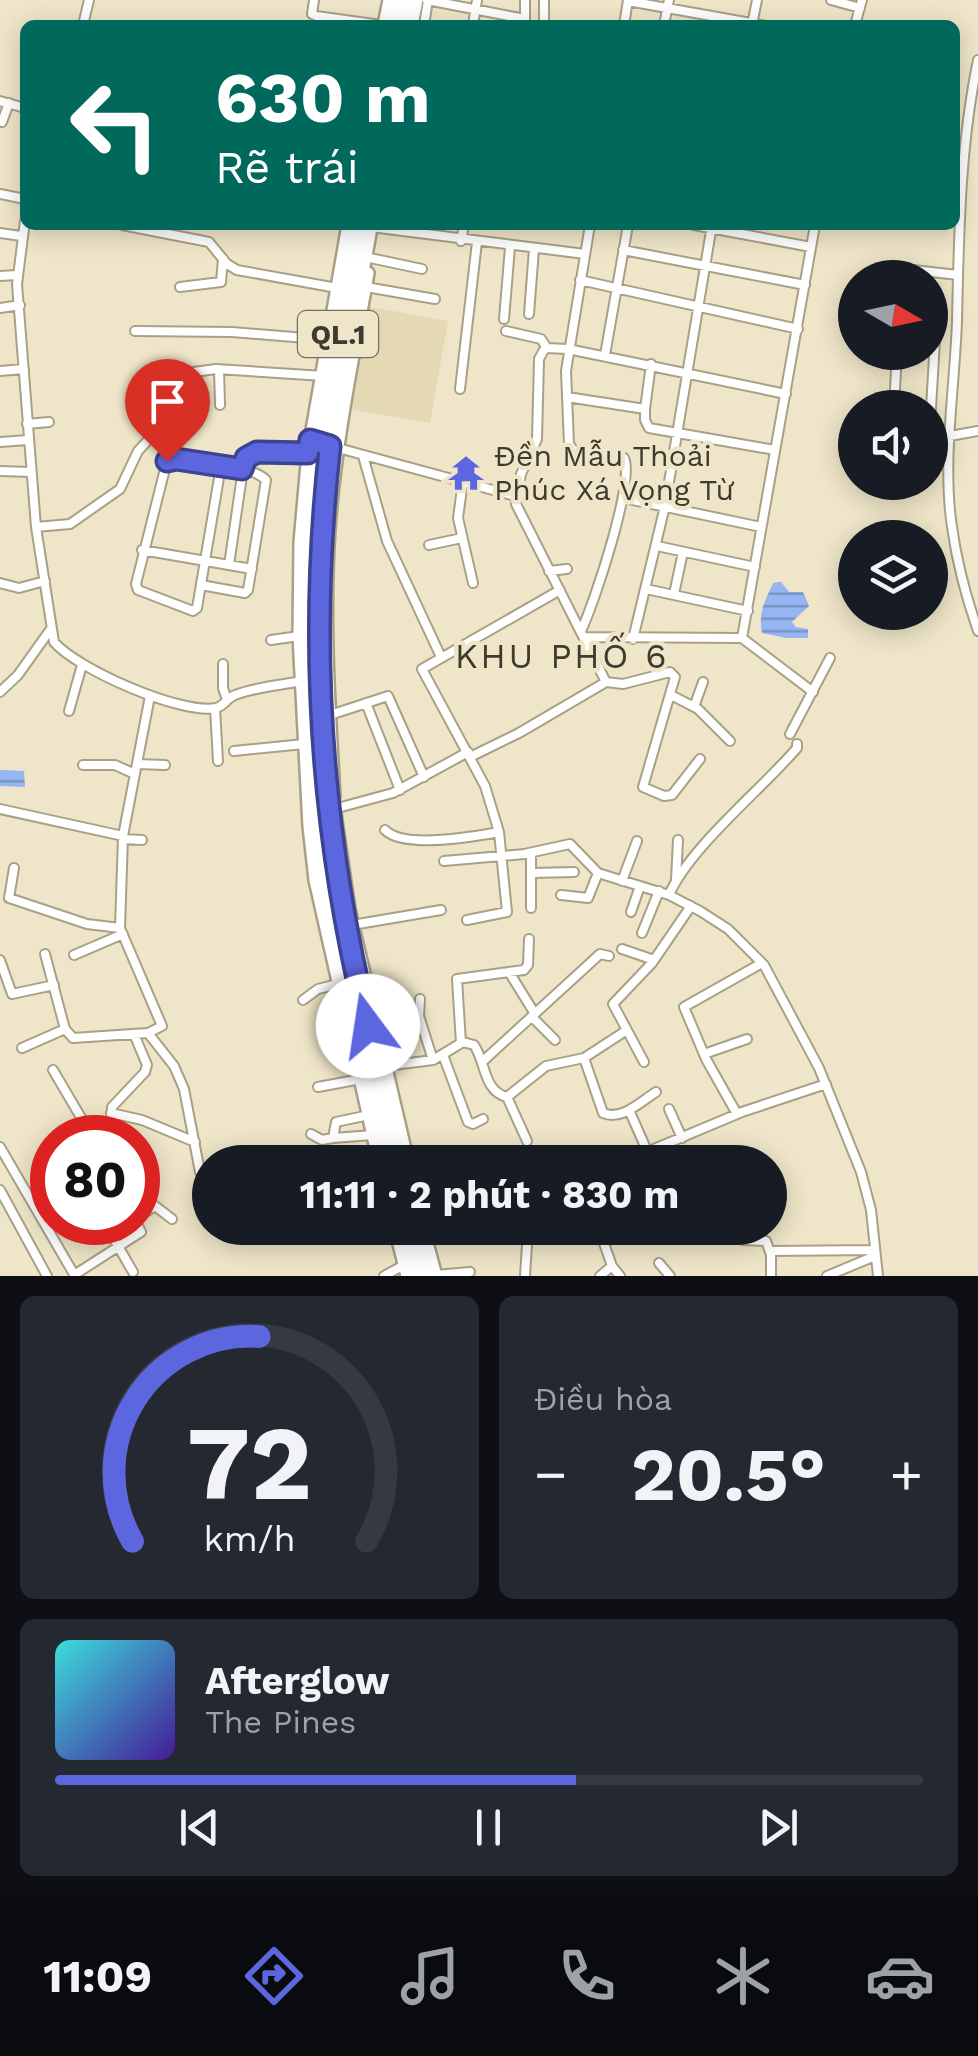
<!DOCTYPE html>
<html lang="vi">
<head>
<meta charset="utf-8">
<style>
	body { margin:0; font-family:"Work Sans",sans-serif; background:#242831; color:#f1f3f6; height:100vh; display:flex; flex-direction:column; font-size:38px; white-space:nowrap }
	* { box-sizing:border-box; margin:0 }
	p { font-size:32px; color:#9ea1a6 }
	.icon { flex:none; width:55px; height:55px; fill:none; stroke:currentColor; stroke-width:2; stroke-linecap:round; stroke-linejoin:round }
	.map { position:relative; height:1276px; overflow:hidden }
	.details { display:flex; flex-direction:column; gap:20px; padding:20px; background:#0d0f14; flex:1 }
	.details>* { flex:none }
	.banner { position:absolute; left:20px; top:20px; width:940px; height:210px; border-radius:15px; box-shadow:0 5px 25px #0003; background:#00695c; color:#fff; overflow:hidden }
	.needle { width:65px; rotate:99deg }
	.fabs { position:absolute; left:838px; top:260px; display:grid; gap:20px }
	.fabs a { display:grid; place-items:center; width:110px; height:110px; border-radius:50%; background:#171b24; box-shadow:0 5px 25px #0003; font-size:50px }
	.speed { position:absolute; left:30px; top:1115px; display:flex; gap:20px; font-size:50px; font-weight:700; text-align:center }
	.speed>* { display:grid; place-content:center; width:130px; height:130px; border-radius:50%; background:#171b24; box-shadow:0 5px 25px #0003; line-height:1 }
	.speed .limit { border:15px solid #d22; background:#fff; color:#111 }
	.pin { position:absolute; display:grid; place-items:center; width:85px; height:85px; color:#fff; margin:-102px -42px; border-radius:50% 50% 50% 0; rotate:-45deg; box-shadow:0 0 10px #0007 }
	.pin .icon { rotate:45deg }
	.me { position:absolute; width:110px; margin:-55px; rotate:346deg; stroke-linejoin:round; filter:drop-shadow(0 0 8px #0008) }
	.turn { display:flex; align-items:center; gap:35px; height:210px; padding:0 30px; font-size:45px }
	.turn .icon { width:130px; height:130px; stroke-width:2.5 }
	.turn b { display:block; font-size:70px; line-height:85px }
	.big { font-size:75px; font-weight:700; line-height:1.1 }
	.details .card { flex:1; display:flex; flex-direction:column; justify-content:center; gap:15px; min-width:0; padding:0 35px; border-radius:15px; background:#242831 }
	.details .dial { align-items:center; gap:0 }
	.dial svg { height:260px; overflow:visible; fill:none; stroke:#363941; stroke-width:7; stroke-linecap:round; text-anchor:middle }
	.dial text { fill:#f1f3f6; stroke:none }
	.song { display:flex; align-items:center; gap:30px }
	.cover { width:120px; height:120px; border-radius:15px; background:linear-gradient(135deg,hsl(180 70% 55%),hsl(260 70% 35%)) }
	.played { height:10px; border-radius:5px; background:linear-gradient(90deg,#5c67df 60%,#363941 60%) }
	.keys { display:flex; justify-content:space-around; direction:ltr }
	.heat { display:flex; justify-content:space-between; align-items:center; font-size:55px; direction:ltr }
	.details .tiles { flex:1; display:grid; gap:20px; grid-template-columns:1fr 1fr }
	.card:last-child { grid-column:span 2 }
	.trip { position:absolute; left:192px; top:1145px; width:595px; height:100px; border-radius:50px; background:#171b24; box-shadow:0 5px 25px #0003; font-weight:700; line-height:100px; text-align:center }
	.tabs { display:flex; height:160px; justify-content:space-around; align-items:center; background:#090b0e; color:#9ea1a6 }
	.tabs .icon { width:70px; height:70px }
	.tabs .current { color:#5c67df }
	.tabs b { font-size:45px; color:#f1f3f6 }
	.map>svg:first-child { display:block }
	.built { fill:#e5d9b5 }
	.water { fill:url(#water-rules) }
	.lines { fill:none; stroke-linecap:round; stroke-linejoin:round }
	.street-casing { stroke:#a9a085; stroke-width:12 }
	.primary-casing { stroke:#a9a085; stroke-width:16 }
	.highway-casing { stroke:#a9a085; stroke-width:19 }
	.street { stroke:#fff; stroke-width:8 }
	.primary { stroke:#fff; stroke-width:11 }
	.highway { stroke:#fff; stroke-width:14 }
	.route-casing { stroke:#3c4391; stroke-width:25 }
	.route { stroke:#5c67df; stroke-width:18 }
	.labels { text-anchor:middle; stroke-width:9; stroke-linejoin:round; paint-order:stroke }
	.shield { fill:#efe6c9; stroke:#736e5d; stroke-width:2.5 }
	.shield-label { font-size:28px; font-weight:bold; fill:#3e3a2f }
	.poi-label { font-size:30px; fill:#3e3a2f; stroke:#efe6c9; text-anchor:start }
	.quarter-label { font-size:35px; letter-spacing:2.5px; fill:#3e3a2f; stroke:#efe6c9 }
</style>
</head>
<body>
<div class="map">
<svg width="978" height="1276" viewBox="0 0 978 1276">
	<defs>
		<pattern id="water-rules" width="6" height="5" patternUnits="userSpaceOnUse" patternTransform="scale(2.5)"><rect width="6" height="5" fill="#95b6f3"/><path d="M0 2.5h6" fill="none" stroke="#7b95c5"/></pattern>
	</defs>
	<rect width="100%" height="100%" fill="#efe6c9"/>
	<path class="built" d="M 366,306 L 448,321 L 430,423 L 349,409 Z"/>
	<path class="water" d="M 781,582 L 789,592 L 803,592 L 809,606 L 792,622 L 796,627 L 808,629 L 808,638 L 786,638 L 762,633 C 758,612 765,601 773,583 Z
		M 0,770 L 24,771 L 25,787 L 0,786 Z"/>
	<g class="lines">
		<defs>
			<path id="street" d="M 314,0 L 312,14 L 316,16 L 381,25
				M 427,0 L 525,19
				M 831,0 L 860,8
				M 628,1 L 762,25
				M 83,25 L 89,0
				M 424,25 L 428,0
				M 473,25 L 477,0
				M 525,25 L 525,0
				M 544,25 L 544,0
				M 624,25 L 628,0
				M 664,25 L 669,0
				M 752,25 L 757,0
				M 855,25 L 862,0
				M 978,60 C 960,146 959,232 957,320 C 955,386 942,461 952,527 C 957,563 966,597 978,631
				M 0,101 L 25,108
				M 2,122 L 9,103
				M 0,194 L 25,199
				M 25,221 L 17,284 L 36,527 L 54,642 C 77,669 181,715 216,708 C 224,706 227,698 235,695 C 255,687 281,685 303,681
				M 122,225 L 209,242 L 227,264 L 237,270 L 337,288
				M 694,225 L 811,247
				M 371,227 L 585,254
				M 0,233 L 21,236
				M 461,241 L 464,225
				M 623,250 L 805,285
				M 370,258 L 422,269
				M 904,269 L 958,275
				M 0,276 L 17,275
				M 580,280 L 798,329
				M 180,287 L 221,282 L 223,259
				M 366,287 L 435,299
				M 0,308 L 20,305
				M 529,314 L 534,249
				M 930,316 L 936,323 L 930,425
				M 504,319 L 510,247
				M 135,331 L 232,332 L 330,340
				M 506,331 L 541,339 L 547,348
				M 605,355 L 628,225
				M 219,369 L 220,405
				M 0,371 L 24,369
				M 460,389 L 477,242
				M 567,397 L 645,409 L 645,420 L 649,428 L 775,450
				M 894,408 L 897,352
				M 645,409 L 651,364
				M 27,424 L 49,422
				M 930,431 L 930,432
				M 950,436 L 978,431
				M 0,442 L 28,440
				M 338,448 L 515,496
				M 363,456 L 387,541 L 441,657
				M 241,469 L 246,458 L 257,453 L 308,453
				M 0,471 L 31,472
				M 463,481 L 458,518 L 473,583
				M 623,498 L 761,527
				M 36,527 L 70,524 L 120,489 L 138,451 L 173,413 L 169,381 L 172,375 L 216,369 L 324,376
				M 429,545 L 462,538
				M 657,546 L 755,567
				M 142,550 L 252,569
				M 229,565 L 243,469
				M 549,571 L 567,569
				M 0,583 L 19,588 L 45,581
				M 201,585 L 245,593 L 248,590 L 266,480 C 250,464 200,463 176,459 L 167,461 L 136,584 L 138,590 L 193,611 L 197,608 L 221,466
				M 646,589 L 748,611
				M 674,594 L 683,552
				M 581,631 C 594,604 635,481 624,458 L 574,451 L 569,444 L 566,371 L 590,225
				M 584,637 L 742,638 L 813,692
				M 742,638 L 815,225
				M 633,639 L 665,506 L 712,225
				M 271,640 L 299,636
				M 223,664 L 223,688 L 227,700
				M 0,692 L 18,675 L 50,630
				M 671,695 L 698,709 L 730,741
				M 366,703 L 400,790
				M 694,707 L 703,682
				M 215,708 L 218,761
				M 69,711 L 82,665
				M 330,715 L 388,696 L 424,777
				M 790,734 L 830,658
				M 234,751 L 304,744
				M 470,757 L 519,733 L 606,682
				M 700,759 L 672,795 L 664,796 L 643,787 L 675,677 L 670,672 L 623,684 L 606,682 L 516,504 L 521,474 L 537,439 L 539,359 L 545,348 L 568,349 L 786,394
				M 137,764 L 165,765
				M 83,765 L 115,765 L 135,774
				M 0,809 L 123,836
				M 330,810 L 393,793 L 468,752
				M 385,830 C 404,849 472,837 499,832
				M 123,839 L 142,840
				M 444,861 L 524,854 L 570,844 L 598,873 L 669,895 L 700,911 L 728,929 L 764,965 L 819,1068 L 861,1172 L 871,1210 L 878,1276
				M 14,868 L 9,898 L 87,924 L 120,928
				M 532,873 L 574,872
				M 676,880 L 678,840
				M 622,881 L 637,841
				M 561,895 L 588,898 L 598,873
				M 669,895 C 689,848 762,789 797,748 L 797,744
				M 531,908 L 531,853
				M 631,912 L 640,886
				M 467,920 L 507,912 L 499,832 L 485,786 L 422,669 L 560,590
				M 352,925 L 441,910
				M 642,933 L 659,891
				M 622,949 L 654,960
				M 45,954 L 65,1029 L 73,1038 L 148,1033 L 162,1026 L 120,928 L 123,836 L 150,696
				M 74,955 L 123,934
				M 0,960 L 12,994 L 54,985
				M 509,972 L 535,1014
				M 420,999 L 419,1016 L 433,1060
				M 303,1000 L 318,989 L 338,984
				M 532,1017 L 555,1040
				M 148,1033 L 174,1066 L 184,1089 L 200,1172
				M 461,1043 L 457,979 L 524,970 L 528,965 L 529,939
				M 22,1048 L 65,1029
				M 704,1054 L 747,1039
				M 443,1055 L 468,1122 L 473,1124 L 483,1119
				M 584,1058 L 603,1113 C 622,1121 640,1102 656,1092
				M 482,1062 L 600,954 L 609,956
				M 644,1062 L 613,1004 L 652,963 L 691,906
				M 385,1066 L 433,1060 L 463,1042 L 474,1045 C 486,1062 483,1091 507,1097 L 527,1141
				M 53,1070 L 93,1138
				M 318,1087 L 361,1079
				M 507,1097 L 546,1066 L 584,1058 L 627,1030
				M 669,1109 L 682,1138
				M 629,1110 L 648,1153
				M 111,1113 L 142,1120 L 195,1142
				M 737,1114 L 706,1059 L 684,1007 L 762,963
				M 65,1134 L 67,1138
				M 311,1134 L 322,1140 L 333,1138 L 336,1122 L 369,1115
				M 109,1138 L 112,1107 L 145,1072 L 147,1065 L 134,1034
				M 333,1138 L 373,1135
				M 0,1147 L 75,1276
				M 530,1162 L 530,1161
				M 623,1162 L 742,1112 L 826,1084
				M 0,1190 L 47,1276
				M 138,1193 L 172,1219
				M 138,1217 L 155,1206
				M 104,1222 L 133,1272
				M 505,1228 C 531,1230 586,1240 608,1228
				M 600,1232 L 612,1266 L 620,1276
				M 426,1239 L 462,1228
				M 743,1240 L 766,1241 L 771,1255 L 771,1276
				M 770,1251 L 875,1250
				M 659,1263 L 670,1276
				M 74,1275 L 141,1232 L 136,1222
				M 435,1275 L 470,1272
				M 384,1276 L 404,1265
				M 525,1276 L 528,1229
				M 600,1276 L 612,1266
				M 827,1276 L 875,1256"/>
			<path id="primary" d="M 384,25 L 389,0
				M 412,25 L 417,0
				M 348,225 L 308,453 L 300,542 L 299,636 L 309,826 L 315,880 L 379,1162
				M 334,796 C 329,708 323,617 329,529 C 335,443 353,358 368,273
				M 335,814 L 349,909 L 408,1162
				M 395,1228 L 407,1276
				M 423,1228 L 436,1276"/>
			<path id="highway" d="M 392,25 L 397,0
				M 404,25 L 409,0
				M 358,225 L 310,502 L 306,594 L 314,788 L 322,872 L 387,1162
				M 370,225 C 352,327 328,429 320,532 C 316,593 319,654 322,715 C 325,768 328,821 336,873 C 352,971 378,1067 401,1162
				M 403,1228 L 416,1276
				M 416,1228 L 427,1276"/>
		</defs>
		<use href="#street" class="street-casing"/>
		<use href="#primary" class="primary-casing"/>
		<use href="#highway" class="highway-casing"/>
		<use href="#street" class="street"/>
		<use href="#primary" class="primary"/>
		<use href="#highway" class="highway"/>
	</g>
	<g class="lines">
		<defs>
			<path id="route" d="M 167,461 L 176,459 L 242,469 L 246,458 L 257,452 L 308,453 L 310,440 L 330,446 C 308,640 321,836 368,1026"/>
		</defs>
		<use href="#route" class="route-casing"/>
		<use href="#route" class="route"/>
	</g>
	<defs>
		<symbol id="temple-bare" viewBox="-9 -9 18 18"><path d="M0-6L5-2H3V0L6.5 2.5H4V6H1.5V3h-3V6H-4V2.5H-6.5L-3 0V-2H-5Z" fill="#5c67df" stroke="#efe6c9" stroke-width="2.5" paint-order="stroke"/></symbol>
	</defs>
	<g fill-rule="evenodd">
		<use href="#temple-bare" x="441" y="448" width="50" height="50"/>
	</g>
	<g class="labels">
		<rect class="shield" x="298" y="311" width="80" height="46" rx="8"/>
		<g class="shield-label">
			<text x="338" y="344">QL.1</text>
		</g>
		<g class="poi-label">
			<text x="494" y="466">Đền Mẫu Thoải<tspan x="494" dy="34">Phúc Xá Vọng Từ</tspan></text>
		</g>
		<g class="quarter-label">
			<text x="562" y="668">KHU PHỐ 6</text>
		</g>
	</g>
</svg>
<div class="fabs">
<a><svg class="needle" viewBox="-14 -14 28 28"><path d="M0-13l5 13h-10z" fill="#e53935"/><path d="M0 13l5-13h-10z" fill="#9ea1a6"/></svg></a>
<a><svg class="icon" aria-label="sound" viewBox="0 0 24 24"><path d="M4 9h4l5-4v14l-5-4H4zM17 9q2 3 0 6"/></svg></a>
<a><svg class="icon" aria-label="layers" viewBox="0 0 24 24"><path d="M12 4l9 5-9 5-9-5zM3 14l9 5 9-5"/></svg></a>
</div>
<div class="speed"><div class="limit">80</div></div>
<div class="pin" style="left:167px;top:461px;background:#d93025"><svg class="icon" aria-label="arrive" viewBox="0 0 24 24"><path d="M6 21V4h12l-3 4 3 4H6"/></svg></div>
<svg class="me" style="left:368px;top:1026px" viewBox="-20 -20 40 40"><circle r="19" fill="#fff"/><path d="M0-13L10 11 0 6-10 11z" fill="#5c67df"/></svg>
<div class="trip">11:11 · 2 phút · 830 m</div>
<div class="banner">
<div class="turn"><svg class="icon" aria-label="left" viewBox="0 0 24 24"><path d="M17 20v-9H6M10 6l-5 5 5 5"/></svg><div><b>630 m</b>Rẽ trái</div></div>
</div>
</div>
<section class="details">
<div class="tiles">
<div class="card dial"><svg viewBox="0 0 100 80">
<path d="M14 69A42 42 0 1 1 86 69"/>
<path d="M14 69A42 42 0 0 1 53 6" stroke="#5c67df"/>
<text x="50" y="56" font-size="32" font-weight="700">72</text>
<text x="50" y="72" font-size="11">km/h</text>
</svg></div>
<div class="card"><p>Điều hòa</p>
<div class="heat"><a>−</a><b class="big">20.5°</b><a>+</a></div>
</div>
<div class="card">
<div class="song"><i class="cover"></i><div><b>Afterglow</b><p>The Pines</p></div></div>
<div class="played"></div>
<div class="keys"><svg class="icon" aria-label="previous" viewBox="0 0 24 24"><path d="M18 5L8 12l10 7zM5 5v14"/></svg><svg class="icon" aria-label="pause" viewBox="0 0 24 24"><path d="M8 5v14M16 5v14"/></svg><svg class="icon" aria-label="next" viewBox="0 0 24 24"><path d="M6 5l10 7-10 7zM19 5v14"/></svg></div>
</div>
</div>
</section>
<nav class="tabs">
<b>11:09</b>
<svg class="icon current" aria-label="directions" viewBox="0 0 24 24"><path d="M12 3l9 9-9 9-9-9zM9 14v-3h6M13 9l2 2-2 2"/></svg>
<svg class="icon" aria-label="music" viewBox="0 0 24 24"><path d="M9 18V5l10-2v13"/><circle cx="6" cy="18" r="3"/><circle cx="16" cy="16" r="3"/></svg>
<svg class="icon" aria-label="phone" viewBox="0 0 24 24"><path d="M5 4h4l2 5-3 2q2 4 5 5l2-3 5 2v4C11 20 4 13 5 4z"/></svg>
<svg class="icon" aria-label="climate" viewBox="0 0 24 24"><path d="M12 3v18M4 7l16 10M4 17L20 7"/></svg>
<svg class="icon" aria-label="car" viewBox="0 0 24 24"><path d="M5 17H2v-5l4-1 3-4h7l3 4 3 1v5h-3M9 17h6M6 11h13"/><circle cx="7" cy="17" r="2"/><circle cx="17" cy="17" r="2"/></svg>
</nav>
</body>
</html>
